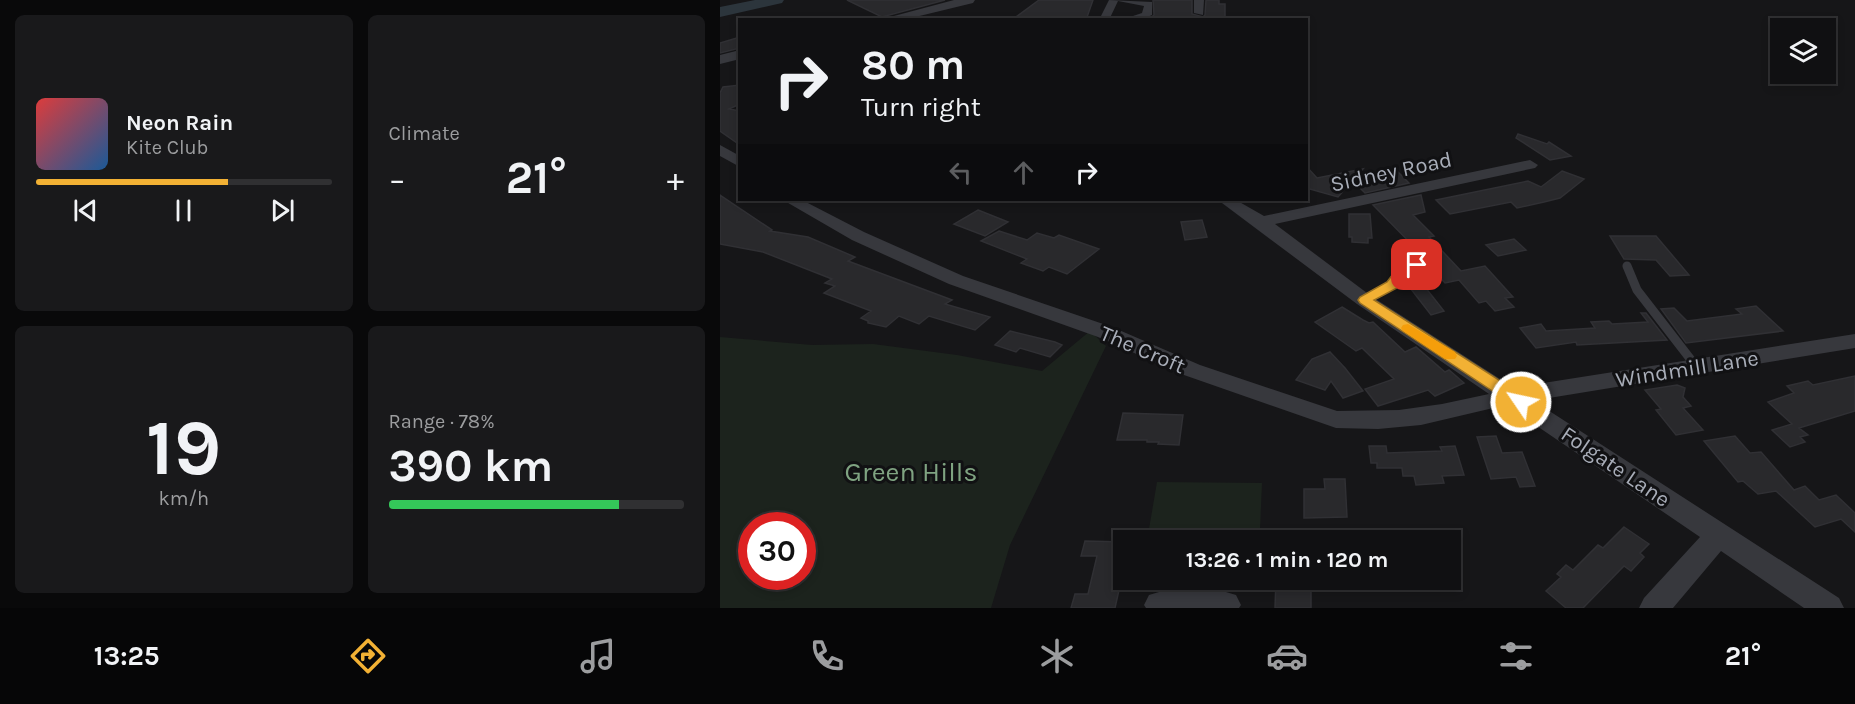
<!DOCTYPE html>
<html lang="en">
<head>
<meta charset="utf-8">
<style>
	body { margin:0; font-family:Karla,sans-serif; background:#19191b; color:#f1f3f6; height:100vh; display:flex; flex-direction:column; font-size:22px; white-space:nowrap }
	* { box-sizing:border-box; margin:0 }
	p { font-size:20px; color:#9c9d9f }
	.icon { flex:none; width:33px; height:33px; fill:none; stroke:currentColor; stroke-width:2; stroke-linecap:round; stroke-linejoin:round }
	.map { position:relative; flex:1; overflow:hidden }
	.side { display:flex; flex-direction:column; gap:15px; padding:15px; background:#09090a; width:720px }
	.side>* { flex:none }
	.guide { position:absolute; left:18px; top:18px; width:570px; height:183px; border-radius:0px; box-shadow:0 3px 9px #0003,0 0 0 2px #303032; background:#101012; color:#f1f3f6; overflow:hidden }
	.buttons { position:absolute; left:1050px; top:18px; display:grid; gap:12px }
	.buttons a { display:grid; place-items:center; width:66px; height:66px; border-radius:0px; background:#101012; box-shadow:0 3px 9px #0003,0 0 0 2px #303032; font-size:30px }
	.speed { position:absolute; left:18px; top:512px; display:flex; gap:12px; font-size:30px; font-weight:700; text-align:center }
	.speed>* { display:grid; place-content:center; width:78px; height:78px; border-radius:50%; background:#101012; box-shadow:0 3px 9px #0003,0 0 0 2px #303032; line-height:1 }
	.speed .limit { border:9px solid #d22; background:#fff; color:#111 }
	.pin { position:absolute; display:grid; place-items:center; width:51px; height:51px; color:#fff; margin:-26px; border-radius:12px; box-shadow:0 3px 9px #0006 }
	.me { position:absolute; width:66px; margin:-33px; rotate:304deg; stroke-linejoin:round; filter:drop-shadow(0 0 4px #0008) }
	.turn { display:flex; align-items:center; gap:21px; height:126px; padding:0 24px; font-size:27px }
	.turn .icon { width:78px; height:78px; stroke-width:2.5 }
	.turn b { display:block; font-size:42px; line-height:51px }
	.lanes { display:flex; align-items:center; height:57px; padding:0 24px; background:#0003; justify-content:center; gap:30px; direction:ltr }
	.lanes .off { opacity:.35 }
	.big { font-size:45px; font-weight:700; line-height:1.1 }
	.side .widget { flex:1; display:flex; flex-direction:column; justify-content:center; gap:9px; min-width:0; padding:0 21px; border-radius:9px; background:#19191b }
	.side .dial { align-items:center; gap:0 }
	.dial b { font-size:78px; line-height:1 }
	.song { display:flex; align-items:center; gap:18px }
	.cover { width:72px; height:72px; border-radius:9px; background:linear-gradient(135deg,hsl(0 70% 55%),hsl(210 70% 35%)) }
	.played { height:6px; border-radius:3px; background:linear-gradient(90deg,#f2b134 65%,#303032 65%) }
	.keys { display:flex; justify-content:space-around; direction:ltr }
	.heat { display:flex; justify-content:space-between; align-items:center; font-size:33px; direction:ltr }
	.charge { height:9px; border-radius:4px; background:linear-gradient(90deg,#34c759 78%,#303032 0) }
	.side .tiles { flex:1; display:grid; gap:15px; grid-template-columns:repeat(2,1fr) }
	.trip { position:absolute; left:393px; top:530px; width:348px; height:60px; border-radius:0px; background:#101012; box-shadow:0 3px 9px #0003,0 0 0 2px #303032; font-weight:700; line-height:60px; text-align:center }
	.dock { display:flex; height:96px; justify-content:space-around; align-items:center; background:#060607; color:#9c9d9f }
	.dock .icon { width:42px; height:42px }
	.dock .active { color:#f2b134 }
	.dock b { font-size:27px; color:#f1f3f6 }
	main { display:flex; flex:1; min-height:0 }
	.map>svg:first-child { display:block }
	.green { fill:#1c231d; fill-rule:evenodd }
	.lines { fill:none; stroke-linecap:round; stroke-linejoin:round }
	.river { fill:#2c353c; fill-rule:evenodd }
	.building { fill:#29292c; stroke:#303034; stroke-width:1.5 }
	.service { stroke:#37383d; stroke-width:9 }
	.minor { fill:#37383d; fill-rule:evenodd }
	.tertiary { fill:#37383d; fill-rule:evenodd }
	.route { fill:#f2b134; stroke:#9d7322; stroke-width:1.5 }
	.slow { fill:#f59e0b }
	.labels { text-anchor:middle; stroke-width:6; stroke-linejoin:round; paint-order:stroke }
	.street-label { font-size:22px; fill:#a8adb8; stroke:#111113 }
	.near-park-label { font-size:27px; fill:#7fa381; stroke:#111113 }
</style>
</head>
<body>
<main>
<section class="side">
<div class="tiles">
<div class="widget">
<div class="song"><i class="cover"></i><div><b>Neon Rain</b><p>Kite Club</p></div></div>
<div class="played"></div>
<div class="keys"><svg class="icon" aria-label="previous" viewBox="0 0 24 24"><path d="M18 5L8 12l10 7zM5 5v14"/></svg><svg class="icon" aria-label="pause" viewBox="0 0 24 24"><path d="M8 5v14M16 5v14"/></svg><svg class="icon" aria-label="next" viewBox="0 0 24 24"><path d="M6 5l10 7-10 7zM19 5v14"/></svg></div>
</div>
<div class="widget"><p>Climate</p>
<div class="heat"><a>−</a><b class="big">21°</b><a>+</a></div>
</div>
<div class="widget dial"><b>19</b><p>km/h</p></div>
<div class="widget"><p>Range · 78%</p><b class="big">390 km</b><div class="charge"></div></div>
</div>
</section>
<div class="map">
<svg width="1135" height="608" viewBox="0 0 1135 608">
	<rect width="100%" height="100%" fill="#161618"/>
	<path class="green" d="M 370,331 L 386,346 L 290,545 L 271,608 L 0,608 L 0,337 L 92,345 L 153,344 L 237,355 L 322,371 ZM 32,525 L 82,525 L 82,576 L 32,576 Z
		M 437,482 L 542,483 L 540,530 L 429,529 Z"/>
	<g class="lines">
		<path class="river" d="M 35,0 L 64,0 L 62,3 L 0,17 L 0,7 Z"/>
	</g>
	<path class="building" d="M 127,0 L 225,0 L 162,17 Z
		M 319,0 L 373,0 L 366,20 L 292,20 Z
		M 433,0 L 472,0 L 472,14 L 483,17 L 485,15 L 486,0 L 499,0 L 499,4 L 505,4 L 505,17 L 501,17 L 501,20 L 428,20 L 434,15 Z
		M 20,37 L 20,48 L 0,53 L 0,43 Z
		M 20,85 L 20,104 L 9,109 L 20,111 L 20,145 L 0,131 L 0,93 L 3,87 Z
		M 798,134 L 827,144 L 829,142 L 851,156 L 830,160 L 796,138 Z
		M 586,166 L 597,178 L 643,169 L 618,197 L 586,188 Z
		M 667,168 L 674,168 L 689,183 L 645,193 L 634,182 L 665,176 Z
		M 842,171 L 864,179 L 840,198 L 824,202 L 797,208 L 791,202 L 730,214 L 716,200 L 808,181 L 821,187 Z
		M 0,195 L 52,230 L 50,231 L 88,237 L 135,257 L 128,261 L 232,300 L 225,304 L 270,317 L 255,330 L 209,316 L 199,324 L 179,316 L 166,327 L 148,323 L 148,321 L 141,318 L 151,311 L 104,293 L 115,286 L 105,283 L 112,279 L 43,252 L 0,244 Z
		M 701,195 L 705,212 L 693,215 L 714,236 L 709,237 L 741,271 L 765,266 L 793,297 L 785,298 L 794,307 L 775,311 L 766,301 L 759,303 L 739,280 L 725,283 L 709,266 L 712,265 L 653,205 Z
		M 258,210 L 288,222 L 265,236 L 234,224 Z
		M 629,214 L 650,214 L 652,238 L 648,238 L 648,243 L 632,242 L 632,237 L 629,237 Z
		M 482,220 L 487,237 L 465,240 L 461,222 Z
		M 279,231 L 307,240 L 317,233 L 334,238 L 339,235 L 379,249 L 347,274 L 329,267 L 323,271 L 301,263 L 307,259 L 261,241 Z
		M 890,236 L 936,236 L 969,275 L 950,276 L 936,260 L 904,259 Z
		M 794,239 L 806,250 L 778,256 L 766,245 Z
		M 692,273 L 694,273 L 724,311 L 711,315 L 684,280 Z
		M 1036,306 L 1063,331 L 966,343 L 941,309 L 954,308 L 967,321 L 1022,314 L 1016,309 Z
		M 622,307 L 643,320 L 649,323 L 653,322 L 685,352 L 696,347 L 725,372 L 729,370 L 744,383 L 715,396 L 708,390 L 658,406 L 645,389 L 674,379 L 642,348 L 636,351 L 595,322 Z
		M 921,313 L 926,313 L 947,340 L 857,345 L 856,342 L 816,348 L 800,328 L 821,324 L 826,331 L 875,328 L 871,322 L 889,321 L 892,324 L 928,322 Z
		M 290,331 L 335,342 L 342,345 L 330,357 L 300,348 L 296,352 L 275,345 Z
		M 610,352 L 625,368 L 643,391 L 623,398 L 611,381 L 605,390 L 576,380 L 592,359 Z
		M 1135,376 L 1135,411 L 1079,428 L 1088,435 L 1080,437 L 1085,442 L 1070,447 L 1052,430 L 1072,424 L 1048,402 L 1074,393 L 1067,386 L 1088,381 L 1093,385 Z
		M 957,385 L 965,388 L 963,397 L 971,406 L 963,408 L 983,430 L 956,435 L 936,410 L 941,409 L 925,390 Z
		M 403,413 L 463,415 L 459,445 L 438,444 L 439,442 L 427,442 L 427,440 L 397,440 Z
		M 776,436 L 782,453 L 802,452 L 815,486 L 800,487 L 796,477 L 771,479 L 757,437 Z
		M 1015,436 L 1030,453 L 1041,452 L 1074,490 L 1085,486 L 1099,500 L 1116,495 L 1135,513 L 1135,532 L 1121,519 L 1095,527 L 1056,491 L 1038,494 L 1023,481 L 1018,482 L 984,441 Z
		M 649,446 L 666,446 L 667,453 L 722,451 L 720,447 L 735,446 L 744,475 L 722,476 L 724,483 L 696,485 L 694,476 L 683,476 L 682,468 L 657,468 L 657,463 L 651,463 Z
		M 604,479 L 625,479 L 627,517 L 584,518 L 584,489 L 605,489 Z
		M 904,527 L 929,544 L 920,553 L 924,557 L 911,571 L 904,566 L 863,608 L 846,608 L 826,591 L 841,577 L 837,574 L 846,565 L 853,570 L 878,545 L 883,548 Z
		M 365,541 L 404,542 L 404,590 L 399,590 L 395,608 L 351,608 L 355,594 L 368,594 L 377,556 L 361,556 Z
		M 556,579 L 591,579 L 591,608 L 555,608 Z"/>
	<g class="lines">
		<path class="service" d="M 907,266 L 917,290 L 975,365
			M 644,300 L 672,285 L 683,269 L 697,265"/>
		<path class="minor" d="M 389,0 L 432,2 L 432,15 L 421,20 L 401,20 L 422,13 L 424,6 L 398,1 L 389,20 L 379,20 Z
			M 474,0 L 484,0 L 483,15 L 474,13 Z
			M 0,145 L 20,156 L 20,167 L 0,156 Z
			M 810,160 L 818,165 L 815,168 L 555,224 L 651,296 L 791,386 L 798,388 L 800,392 L 817,384 L 1135,334 L 1135,348 L 823,399 L 817,403 L 1119,598 L 1124,608 L 1084,608 L 1001,551 L 953,608 L 919,608 L 924,598 L 980,537 L 786,405 L 701,425 L 658,429 L 616,428 L 464,375 L 378,337 L 229,284 L 132,240 L 63,200 L 82,200 L 144,232 L 243,276 L 392,327 L 480,365 L 617,411 L 679,410 L 722,404 L 769,394 L 637,304 L 498,200 L 516,200 L 544,216 Z
			M 439,592 L 506,592 L 516,595 L 521,605 L 519,608 L 426,608 L 424,605 L 429,595 Z"/>
		<path class="tertiary" d="M 234,0 L 255,0 L 253,3 L 183,20 L 159,20 Z
			M 20,50 L 20,59 L 0,64 L 0,55 Z"/>
	</g>
	<path class="route" d="M 697,261 L 703,265 L 702,268 L 688,272 L 677,288 L 654,300 L 807,398 L 809,402 L 807,406 L 795,406 L 640,303 L 638,300 L 640,297 L 667,282 L 679,266 Z"/>
	<path class="slow" d="M 688,324 L 735,352 L 737,356 L 735,359 L 725,359 L 683,331 L 681,328 L 683,325 Z"/>
	<g class="labels">
		<g class="street-label">
			<text transform="translate(671 171) rotate(-12)" y="8">Sidney Road</text>
			<text transform="translate(423 349) rotate(23)" y="8">The Croft</text>
			<text transform="translate(967 368) rotate(-9)" y="8">Windmill Lane</text>
			<text transform="translate(896 466) rotate(34)" y="8">Folgate Lane</text>
		</g>
		<g class="near-park-label">
			<text x="191" y="481">Green Hills</text>
		</g>
	</g>
</svg>
<div class="buttons">
<a><svg class="icon" aria-label="layers" viewBox="0 0 24 24"><path d="M12 4l9 5-9 5-9-5zM3 14l9 5 9-5"/></svg></a>
</div>
<div class="speed"><div class="limit">30</div></div>
<div class="pin" style="left:697px;top:265px;background:#d93025"><svg class="icon" aria-label="arrive" viewBox="0 0 24 24"><path d="M6 21V4h12l-3 4 3 4H6"/></svg></div>
<svg class="me" style="left:801px;top:402px" viewBox="-20 -20 40 40"><circle r="17" fill="#f2b134" stroke="#fff" stroke-width="3"/><path d="M0-11L8 9 0 5-8 9z" fill="#fff"/></svg>
<div class="trip">13:26 · 1 min · 120 m</div>
<div class="guide">
<div class="turn"><svg class="icon" aria-label="right" viewBox="0 0 24 24"><path d="M7 20v-9h11M14 6l5 5-5 5"/></svg><div><b>80 m</b>Turn right</div></div>
<div class="lanes"><svg class="icon off" aria-label="left" viewBox="0 0 24 24"><path d="M17 20v-9H6M10 6l-5 5 5 5"/></svg><svg class="icon off" aria-label="ahead" viewBox="0 0 24 24"><path d="M12 20V5M6 11l6-6 6 6"/></svg><svg class="icon" aria-label="right" viewBox="0 0 24 24"><path d="M7 20v-9h11M14 6l5 5-5 5"/></svg></div>
</div>
</div>
</main>
<nav class="dock">
<b>13:25</b>
<svg class="icon active" aria-label="directions" viewBox="0 0 24 24"><path d="M12 3l9 9-9 9-9-9zM9 14v-3h6M13 9l2 2-2 2"/></svg>
<svg class="icon" aria-label="music" viewBox="0 0 24 24"><path d="M9 18V5l10-2v13"/><circle cx="6" cy="18" r="3"/><circle cx="16" cy="16" r="3"/></svg>
<svg class="icon" aria-label="phone" viewBox="0 0 24 24"><path d="M5 4h4l2 5-3 2q2 4 5 5l2-3 5 2v4C11 20 4 13 5 4z"/></svg>
<svg class="icon" aria-label="climate" viewBox="0 0 24 24"><path d="M12 3v18M4 7l16 10M4 17L20 7"/></svg>
<svg class="icon" aria-label="car" viewBox="0 0 24 24"><path d="M5 17H2v-5l4-1 3-4h7l3 4 3 1v5h-3M9 17h6M6 11h13"/><circle cx="7" cy="17" r="2"/><circle cx="17" cy="17" r="2"/></svg>
<svg class="icon" aria-label="filters" viewBox="0 0 24 24"><path d="M4 7h16M4 17h16"/><circle cx="9" cy="7" r="2"/><circle cx="15" cy="17" r="2"/></svg>
<b>21°</b>
</nav>
</body>
</html>
